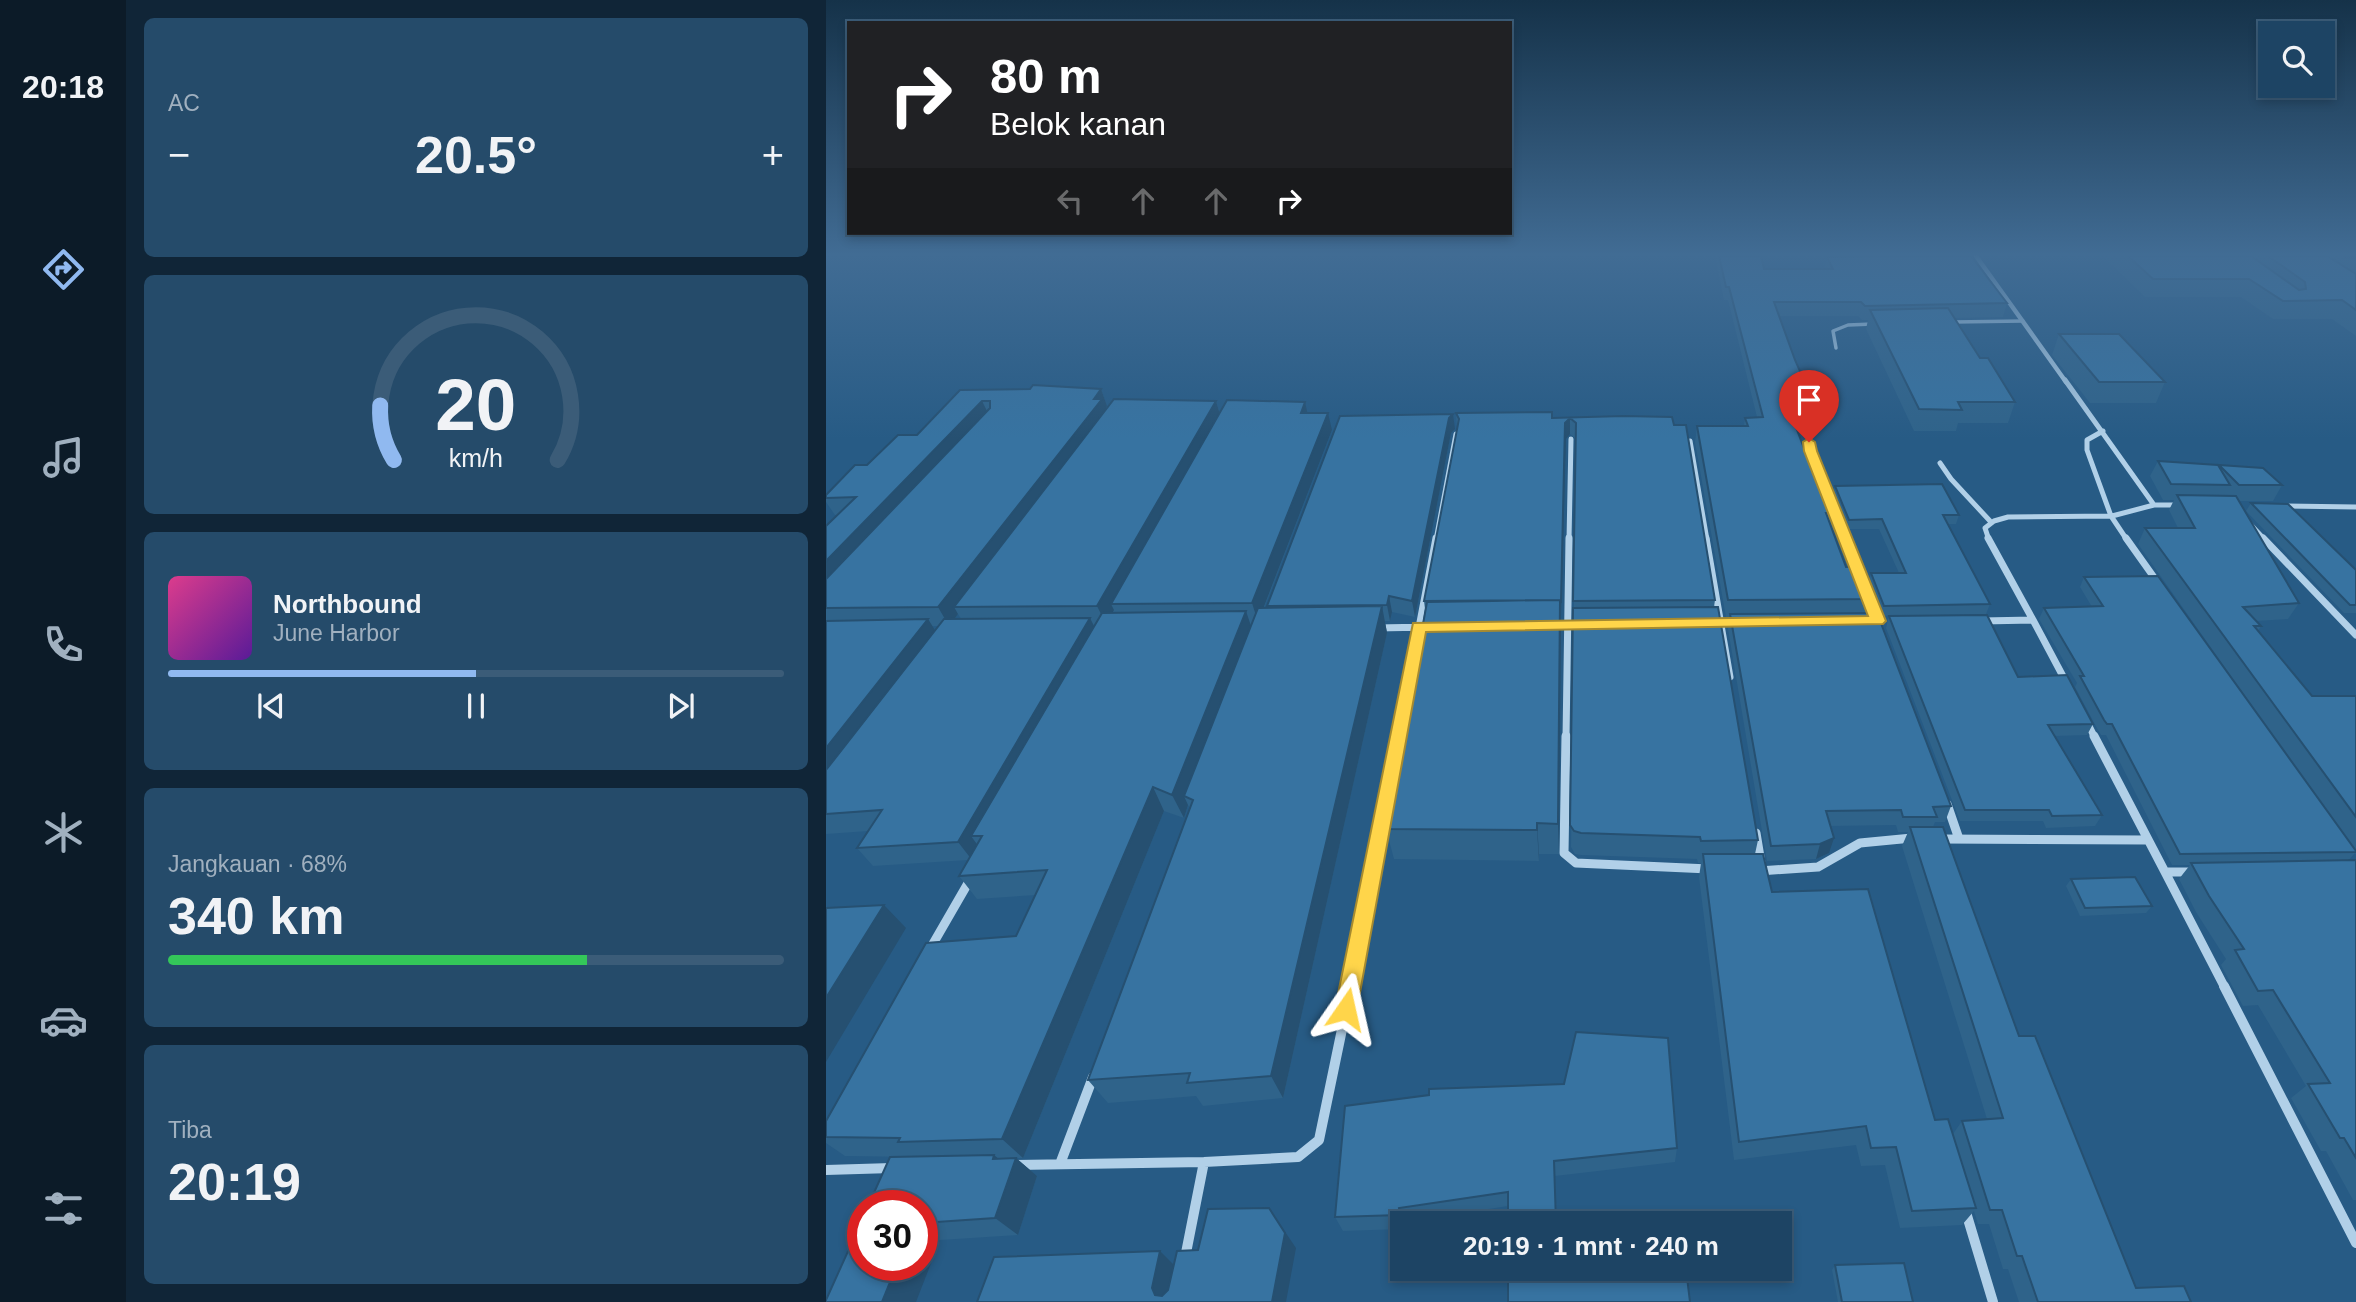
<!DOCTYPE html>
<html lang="id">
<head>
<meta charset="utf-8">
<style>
	body { margin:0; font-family:Arial,sans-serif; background:#254b6a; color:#f1f3f6; height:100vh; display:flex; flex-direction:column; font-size:26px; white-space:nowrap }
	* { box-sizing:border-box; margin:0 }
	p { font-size:23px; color:#a0b0bf }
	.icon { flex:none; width:38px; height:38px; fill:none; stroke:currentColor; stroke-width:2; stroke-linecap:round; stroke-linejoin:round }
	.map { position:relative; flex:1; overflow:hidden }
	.side { display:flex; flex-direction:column; gap:18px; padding:18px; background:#102537; width:700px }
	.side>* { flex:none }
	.guide { position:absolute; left:21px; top:21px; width:665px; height:214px; border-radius:0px; box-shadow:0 4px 10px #0003,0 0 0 2px #3b5c78; background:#202124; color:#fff; overflow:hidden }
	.controls { position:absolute; left:1432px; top:21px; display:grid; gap:14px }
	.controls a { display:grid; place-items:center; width:77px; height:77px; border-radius:0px; background:#1d4464; box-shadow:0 4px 10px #0003,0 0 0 2px #3b5c78; font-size:35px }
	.speed { position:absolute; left:21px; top:1190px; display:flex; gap:14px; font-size:35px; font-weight:700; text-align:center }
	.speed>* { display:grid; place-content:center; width:91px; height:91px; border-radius:50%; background:#1d4464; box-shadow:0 4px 10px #0003,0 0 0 2px #3b5c78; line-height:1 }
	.speed .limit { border:10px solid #d22; background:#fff; color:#111 }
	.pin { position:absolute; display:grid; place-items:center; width:60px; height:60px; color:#fff; margin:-72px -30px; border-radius:50% 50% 50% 0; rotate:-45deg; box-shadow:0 0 7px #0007 }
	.pin .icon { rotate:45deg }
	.me { position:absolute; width:77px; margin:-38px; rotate:11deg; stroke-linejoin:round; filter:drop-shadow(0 0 5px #0008) }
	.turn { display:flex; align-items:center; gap:24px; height:147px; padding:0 28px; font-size:32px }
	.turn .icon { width:91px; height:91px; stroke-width:2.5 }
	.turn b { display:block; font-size:49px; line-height:60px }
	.lanes { display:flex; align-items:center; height:66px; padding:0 28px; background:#0003; justify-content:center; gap:35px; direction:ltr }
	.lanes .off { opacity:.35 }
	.big { font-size:52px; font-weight:700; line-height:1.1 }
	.side .widget { flex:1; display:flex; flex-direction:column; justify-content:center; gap:10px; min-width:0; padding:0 24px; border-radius:10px; background:#254b6a }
	.side .dial { align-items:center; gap:0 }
	.dial svg { height:182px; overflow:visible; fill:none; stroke:#3b5c78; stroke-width:7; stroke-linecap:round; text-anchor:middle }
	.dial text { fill:#f1f3f6; stroke:none }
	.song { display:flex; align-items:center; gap:21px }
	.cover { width:84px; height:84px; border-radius:10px; background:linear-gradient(135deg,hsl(330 70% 55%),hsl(270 70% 35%)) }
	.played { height:7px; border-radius:4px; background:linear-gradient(90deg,#90b9f0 50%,#3b5c78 50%) }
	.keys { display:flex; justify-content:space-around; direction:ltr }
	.heat { display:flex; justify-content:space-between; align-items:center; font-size:38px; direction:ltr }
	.charge { height:10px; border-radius:5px; background:linear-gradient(90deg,#34c759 68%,#3b5c78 0) }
	.trip { position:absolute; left:564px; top:1211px; width:402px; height:70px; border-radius:0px; background:#1d4464; box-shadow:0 4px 10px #0003,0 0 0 2px #3b5c78; font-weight:700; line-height:70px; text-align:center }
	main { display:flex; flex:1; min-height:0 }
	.dock { display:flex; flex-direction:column; width:126px; justify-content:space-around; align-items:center; background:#0c1b28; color:#a0b0bf }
	.dock .icon { width:49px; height:49px }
	.dock .active { color:#90b9f0 }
	.dock b { font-size:32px; color:#f1f3f6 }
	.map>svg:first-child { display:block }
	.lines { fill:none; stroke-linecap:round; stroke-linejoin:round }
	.lane { stroke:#b1d0e8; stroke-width:3.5 }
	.street-far4 { stroke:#b1d0e8; stroke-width:4.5 }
	.street-far3 { stroke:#b1d0e8; stroke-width:5 }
	.street-far2 { stroke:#b1d0e8; stroke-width:7 }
	.street-far1 { stroke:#b1d0e8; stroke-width:9 }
	.street { stroke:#b1d0e8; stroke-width:10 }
	.wall { fill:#2f638a; fill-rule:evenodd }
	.shaded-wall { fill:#265071 }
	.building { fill:#3773a1; stroke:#265071; stroke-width:2 }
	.route { fill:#ffd54a; stroke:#a68a30; stroke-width:2 }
</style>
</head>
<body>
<main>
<nav class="dock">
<b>20:18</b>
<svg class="icon active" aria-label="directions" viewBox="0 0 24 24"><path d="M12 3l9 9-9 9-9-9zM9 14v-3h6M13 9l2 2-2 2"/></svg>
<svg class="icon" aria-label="music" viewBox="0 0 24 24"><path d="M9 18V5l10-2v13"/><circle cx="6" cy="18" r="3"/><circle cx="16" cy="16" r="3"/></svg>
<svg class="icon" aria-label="phone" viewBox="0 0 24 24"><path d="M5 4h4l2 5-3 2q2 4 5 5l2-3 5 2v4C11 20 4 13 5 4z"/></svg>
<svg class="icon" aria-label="climate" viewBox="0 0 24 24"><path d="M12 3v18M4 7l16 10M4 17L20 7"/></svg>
<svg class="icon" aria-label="car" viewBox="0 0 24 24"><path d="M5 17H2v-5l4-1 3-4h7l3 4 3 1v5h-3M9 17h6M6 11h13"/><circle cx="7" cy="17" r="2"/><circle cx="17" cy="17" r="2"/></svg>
<svg class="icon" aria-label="filters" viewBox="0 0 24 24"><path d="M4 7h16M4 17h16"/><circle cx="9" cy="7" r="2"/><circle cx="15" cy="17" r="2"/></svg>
</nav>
<section class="side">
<div class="widget"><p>AC</p>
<div class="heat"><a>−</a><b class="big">20.5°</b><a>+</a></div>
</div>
<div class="widget dial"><svg viewBox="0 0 100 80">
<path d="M14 69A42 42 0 1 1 86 69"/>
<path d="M14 69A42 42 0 0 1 8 45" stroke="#90b9f0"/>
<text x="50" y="56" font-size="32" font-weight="700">20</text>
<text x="50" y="72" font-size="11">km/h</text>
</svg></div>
<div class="widget">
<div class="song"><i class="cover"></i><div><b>Northbound</b><p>June Harbor</p></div></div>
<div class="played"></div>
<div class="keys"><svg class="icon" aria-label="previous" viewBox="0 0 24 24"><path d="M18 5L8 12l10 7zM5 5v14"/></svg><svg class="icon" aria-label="pause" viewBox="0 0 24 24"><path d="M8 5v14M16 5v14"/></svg><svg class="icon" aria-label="next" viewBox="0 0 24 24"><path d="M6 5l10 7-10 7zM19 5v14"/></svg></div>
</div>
<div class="widget"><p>Jangkauan · 68%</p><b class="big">340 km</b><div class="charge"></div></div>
<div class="widget"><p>Tiba</p><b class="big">20:19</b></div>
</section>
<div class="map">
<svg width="1530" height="1302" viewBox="0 0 1530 1302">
	<rect width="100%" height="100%" fill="#275b85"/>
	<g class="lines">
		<path class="lane" d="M 1127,322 L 1197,321
			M 1010,348 L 1007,331 L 1022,325 L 1047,324"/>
		<path class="street-far4" d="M 1150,256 L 1240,382"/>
		<path class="street-far3" d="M 1277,431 L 1261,440 L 1261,450 L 1285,516 L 1301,540
			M 864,441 L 881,540
			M 983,441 L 998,486
			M 1114,463 L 1125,479 L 1164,521
			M 1328,505 L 1355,505
			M 1458,506 L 1530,507
			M 1009,513 L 1020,540
			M 1424,524 L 1439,540
			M 610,540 L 630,434
			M 743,540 L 745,439
			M 1163,540 L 1159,528 L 1168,521 L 1182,517 L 1286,516 L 1328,505 L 1239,380"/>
		<path class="street-far2" d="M 880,538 L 904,677
			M 1019,538 L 1033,573
			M 1162,538 L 1207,620
			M 1300,538 L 1332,583
			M 1437,538 L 1530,635
			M 1156,621 L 1207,620 L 1240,682
			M 725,626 L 755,626
			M 550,628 L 605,627
			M 1260,720 L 1269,738
			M 572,738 L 610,538
			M 740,738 L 743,538"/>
		<path class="street-far1" d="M 740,736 L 738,853 L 750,863 L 883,869
			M 1268,736 L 1339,872 L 1366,872
			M 1121,804 L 1133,839
			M 930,833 L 935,863
			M 1115,839 L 1321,840
			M 933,871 L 992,867 L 1034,843 L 1086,838
			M 1339,872 L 1399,988
			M 104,949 L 145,878
			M 524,988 L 572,736"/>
		<path class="street" d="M 1398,986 L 1530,1243
			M 234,1164 L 267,1077
			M 190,1165 L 378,1162 L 472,1157 L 493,1140 L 525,986
			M 0,1170 L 66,1168
			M 1139,1209 L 1167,1302
			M 359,1258 L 378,1162"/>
	</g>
	<path class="wall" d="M 889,256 L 935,256 L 938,269 L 998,269 L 1001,257 L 1181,303 L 1177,317 L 1128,318 L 1154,358 L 1189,402 L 1182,423 L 1132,423 L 1130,431 L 1088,431 L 1040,329 L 1042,320 L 1036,320 L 1032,316 L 953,316 L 969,360 L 993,414 L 990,430 L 971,430 L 990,480 L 1013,513 L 1009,530 L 1006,530 L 1020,567 L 1046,599 L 1043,613 L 1125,806 L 1119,822 L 1109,822 L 1107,827 L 1193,1036 L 1310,1288 L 1365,1302 L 1193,1302 L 1182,1269 L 1177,1269 L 1163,1224 L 1152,1224 L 1148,1211 L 1136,1225 L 1074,1228 L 1059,1165 L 1035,1166 L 1030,1145 L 908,1160 L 873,877 L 875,863 L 872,863 L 871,859 L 755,855 L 749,854 L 745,847 L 750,439 L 744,434 L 740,439 L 735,619 L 733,854 L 713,854 L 713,861 L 568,859 L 560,829 L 599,609 L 598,601 L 631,429 L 630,413 L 726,418 L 798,416 L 889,600 L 888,607 L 932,840 L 929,854 L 946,892 L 1109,1120 L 1127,1134 L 1136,1121 L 1161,1119 L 1076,846 L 1082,832 L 1072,832 L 1070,825 L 1004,826 L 1003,853 L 990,859 L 941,861 L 902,629 L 903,617 L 900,617 L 869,442 L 871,426 L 918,426 L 919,418 L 931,417 L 902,300 L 898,300 Z
		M 1277,256 L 1530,256 L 1530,336 L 1506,319 L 1447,319 L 1415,297 L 1319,297 Z
		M 1233,334 L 1339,382 L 1330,403 L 1264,403 L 1226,355 Z
		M 275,389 L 281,406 L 280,409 L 390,401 L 394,414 L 481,413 L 506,430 L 438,608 L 441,608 L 441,606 L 629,429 L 625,433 L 589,617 L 566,612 L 564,621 L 559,621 L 561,633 L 457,1098 L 377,1106 L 370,1096 L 282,1103 L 262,1080 L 364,808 L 362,805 L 358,818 L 338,811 L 197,1158 L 190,1158 L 211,1176 L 192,1235 L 114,1240 L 96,1265 L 96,1206 L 92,1157 L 19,1156 L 0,1143 L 0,1121 L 190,936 L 210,895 L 151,899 L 133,876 L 142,860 L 47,866 L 31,848 L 42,831 L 0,834 L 0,526 L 11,515 L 9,515 L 0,502 L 0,495 L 41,465 L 91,435 L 134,390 ZM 132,614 L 135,619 L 128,619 ZM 106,626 L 113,626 L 109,630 Z
		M 1332,461 L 1393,465 L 1456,485 L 1447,501 L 1413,501 L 1473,603 L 1462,619 L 1430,621 L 1435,626 L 1432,631 L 1486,696 L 1530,696 L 1530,854 L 1529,853 L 1522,861 L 1530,860 L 1530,1200 L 1527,1200 L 1500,1151 L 1495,1151 L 1465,1098 L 1480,1086 L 1432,1005 L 1417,1006 L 1395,965 L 1400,959 L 1370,912 L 1353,879 L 1364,865 L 1346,865 L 1280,735 L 1275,735 L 1272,730 L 1249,687 L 1251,683 L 1213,619 L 1218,608 L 1266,607 L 1254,587 L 1258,577 L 1433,716 L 1312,544 L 1319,528 L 1352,528 L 1343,510 L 1348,500 L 1337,500 L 1324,476 Z
		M 1009,486 L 1133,515 L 1130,524 L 1122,524 L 1164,604 L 1160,614 L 1055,616 L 1043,583 L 1045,573 L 1073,573 L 1053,529 L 1020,529 L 1007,495 Z
		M 1425,503 L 1530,570 L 1530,613 L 1518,613 L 1420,511 Z
		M 1063,616 L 1192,677 L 1267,724 L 1261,735 L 1229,736 L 1276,815 L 1269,826 L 1220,828 L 1217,821 L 1134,821 L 1060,628 Z
		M 1245,879 L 1326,906 L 1320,913 L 1254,916 L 1240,886 Z
		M 738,1084 L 851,1148 L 849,1162 L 729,1176 L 731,1223 L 682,1223 L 682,1206 L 579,1222 L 579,1223 L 576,1223 L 576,1229 L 517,1231 L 509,1217 Z
		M 1009,1265 L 1087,1302 L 1012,1302 L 1006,1270 Z"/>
	<path class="shaded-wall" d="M 275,389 L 281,406 L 280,408 L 283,416 L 128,607 L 132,614 L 123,626 L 112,607 Z
		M 156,401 L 164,417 L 0,593 L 0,561 Z
		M 390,401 L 395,418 L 285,604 L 288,610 L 280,624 L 271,606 Z
		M 479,402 L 483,420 L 475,413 Z
		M 502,413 L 506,430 L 432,622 L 426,603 Z
		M 627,414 L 629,429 L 625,433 L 589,617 L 586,601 L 623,418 Z
		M 744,418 L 744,434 L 740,439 L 735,619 L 735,601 L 739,423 Z
		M 563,596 L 566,612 L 564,621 L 561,605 Z
		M 734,600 L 735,631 L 733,854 L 732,824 Z
		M 556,606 L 561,633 L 457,1098 L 445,1076 Z
		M 420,611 L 428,635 L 358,796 L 362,805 L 358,818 L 346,795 Z
		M 264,618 L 273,636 L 145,836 L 153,847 L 146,860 L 132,842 Z
		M 102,619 L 114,638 L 0,786 L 0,748 Z
		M 327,787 L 338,811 L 197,1158 L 176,1139 Z
		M 711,823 L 713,854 L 713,861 L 711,830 Z
		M 1008,838 L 1003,853 L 990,859 L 994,844 Z
		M 58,905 L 80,928 L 0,1062 L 0,998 Z
		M 168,1155 L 186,1170 L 190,1158 L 211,1176 L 192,1235 L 169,1218 L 167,1159 Z
		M 443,1208 L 470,1248 L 460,1302 L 446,1302 Z
		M 573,1208 L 579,1222 L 579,1223 L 577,1223 L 574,1215 Z
		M 96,1229 L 114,1240 L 90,1302 L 56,1302 L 71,1265 L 96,1265 Z
		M 334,1251 L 349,1266 L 342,1301 L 329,1295 L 326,1288 Z"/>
	<path class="building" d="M 893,256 L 935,256 L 938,269 L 1007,269 L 1001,257 L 1145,256 L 1181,303 L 1039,306 L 1035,302 L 948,302 L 969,360 L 993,414 L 965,414 L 990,480 L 999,480 L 1013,513 L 1000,513 L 1020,567 L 1034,566 L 1046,599 L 902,600 L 871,426 L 922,426 L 919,418 L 937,417 L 903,287 L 900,287 Z
		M 1302,256 L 1425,256 L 1473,290 L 1480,289 L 1479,282 L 1442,256 L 1501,256 L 1530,274 L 1530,310 L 1516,300 L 1457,301 L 1423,279 L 1327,279 Z
		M 1518,256 L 1530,256 L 1530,258 L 1520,258 Z
		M 1122,308 L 1154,358 L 1162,358 L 1189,402 L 1132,402 L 1136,410 L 1093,409 L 1044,310 Z
		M 1233,334 L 1293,334 L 1339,382 L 1273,382 Z
		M 207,385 L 275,389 L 268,399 L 276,399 L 112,607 L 0,608 L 0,579 L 164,408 L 164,401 L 156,401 L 0,561 L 0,526 L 30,497 L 0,498 L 0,495 L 29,465 L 41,465 L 72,435 L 91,435 L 134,390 L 204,389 Z
		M 288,399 L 390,401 L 271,606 L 128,607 Z
		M 401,400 L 479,402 L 475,413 L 502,413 L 426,603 L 285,604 Z
		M 726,412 L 726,418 L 798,416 L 846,417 L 848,425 L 860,425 L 889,600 L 747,601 L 750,423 L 744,418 L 739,423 L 735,601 L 734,600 L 598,601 L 633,419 L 630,413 Z
		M 627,414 L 623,418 L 586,601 L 563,596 L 561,605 L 441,606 L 514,416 Z
		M 1332,461 L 1392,465 L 1404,485 L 1345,484 Z
		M 1393,465 L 1437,468 L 1456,485 L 1413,485 Z
		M 1116,484 L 1133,515 L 1117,515 L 1164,604 L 1058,606 L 1045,573 L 1080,573 L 1056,519 L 1023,520 L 1009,486 Z
		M 1351,495 L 1410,496 L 1473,603 L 1417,607 L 1435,626 L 1428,626 L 1486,696 L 1530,696 L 1530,817 L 1319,528 L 1369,528 Z
		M 1425,503 L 1462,504 L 1530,570 L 1530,605 L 1524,605 Z
		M 1332,576 L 1530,851 L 1530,852 L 1354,854 L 1286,724 L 1281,724 L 1278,720 L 1254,676 L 1258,676 L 1218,608 L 1277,606 L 1258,577 Z
		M 734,600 L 732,824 L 711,823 L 711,830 L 560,829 L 601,602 Z
		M 556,606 L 445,1076 L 361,1083 L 364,1073 L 262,1080 L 367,800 L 358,796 L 432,608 Z
		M 892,607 L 932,840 L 875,841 L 874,837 L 755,833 L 748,831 L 744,825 L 747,608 Z
		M 420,611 L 346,795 L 327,787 L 176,1139 L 72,1142 L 74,1138 L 0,1137 L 0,1121 L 100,943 L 190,936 L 221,870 L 133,876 L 156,836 L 145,836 L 276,613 Z
		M 1051,613 L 1125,806 L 1107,807 L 1111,817 L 1077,817 L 1075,810 L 1000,811 L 1008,838 L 994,844 L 945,846 L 904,614 Z
		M 1161,615 L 1192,677 L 1241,675 L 1267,724 L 1222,725 L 1276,815 L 1226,816 L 1223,810 L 1139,810 L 1063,616 Z
		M 264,618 L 132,842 L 31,848 L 56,810 L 0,814 L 0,770 L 118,619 Z
		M 102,619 L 0,748 L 0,621 Z
		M 1084,827 L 1117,827 L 1193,1036 L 1209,1036 L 1310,1288 L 1358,1286 L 1365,1302 L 1212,1302 L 1196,1256 L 1191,1256 L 1176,1210 L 1164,1210 L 1136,1121 L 1177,1118 Z
		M 877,854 L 937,854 L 946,892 L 1042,889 L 1109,1120 L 1122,1119 L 1150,1208 L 1086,1211 L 1070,1147 L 1045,1148 L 1040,1126 L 913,1142 Z
		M 1530,860 L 1530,1158 L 1518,1138 L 1514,1138 L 1482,1084 L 1504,1083 L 1447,990 L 1432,991 L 1409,950 L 1418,949 L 1383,896 L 1365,863 Z
		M 1309,877 L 1326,906 L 1259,908 L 1245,879 Z
		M 58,905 L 0,998 L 0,908 Z
		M 750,1032 L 842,1038 L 851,1148 L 728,1161 L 730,1223 L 682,1223 L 682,1192 L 573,1208 L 574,1215 L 509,1217 L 519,1106 L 603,1095 L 603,1089 L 738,1084 Z
		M 168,1155 L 167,1159 L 190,1158 L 169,1218 L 96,1223 L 96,1206 L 42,1206 L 64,1157 Z
		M 443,1208 L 459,1233 L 446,1302 L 151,1302 L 168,1257 L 334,1251 L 326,1288 L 329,1295 L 336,1296 L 342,1290 L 351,1251 L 372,1250 L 382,1209 Z
		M 37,1218 L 37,1265 L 71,1265 L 56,1302 L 0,1302 L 0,1300 Z
		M 1078,1263 L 1087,1302 L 1016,1302 L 1009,1265 Z
		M 682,1269 L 860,1269 L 864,1302 L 682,1302 Z"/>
	<linearGradient id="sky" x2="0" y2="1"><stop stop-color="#153249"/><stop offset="0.58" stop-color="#416c94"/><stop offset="1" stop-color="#416c94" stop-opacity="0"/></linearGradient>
	<rect width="1530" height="439" fill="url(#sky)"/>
	<path class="route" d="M 983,438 L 989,442 L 991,451 L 1060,621 L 1057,624 L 600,632 L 531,1009 L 528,1016 L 520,1019 L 512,1016 L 509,1009 L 587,623 L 1042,616 L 978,451 L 977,442 Z"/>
</svg>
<div class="controls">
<a><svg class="icon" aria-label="search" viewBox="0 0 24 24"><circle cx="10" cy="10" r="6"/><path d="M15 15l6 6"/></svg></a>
</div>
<div class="speed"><div class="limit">30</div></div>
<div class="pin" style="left:983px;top:442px;background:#d93025"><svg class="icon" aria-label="arrive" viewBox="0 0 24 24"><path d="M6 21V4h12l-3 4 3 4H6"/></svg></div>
<svg class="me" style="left:520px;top:1009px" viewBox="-20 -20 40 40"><path d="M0-17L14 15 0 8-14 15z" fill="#ffd54a" stroke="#fff" stroke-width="4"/></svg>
<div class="trip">20:19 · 1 mnt · 240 m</div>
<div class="guide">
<div class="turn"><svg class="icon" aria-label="right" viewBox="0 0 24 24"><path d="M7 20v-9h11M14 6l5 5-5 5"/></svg><div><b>80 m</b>Belok kanan</div></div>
<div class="lanes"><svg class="icon off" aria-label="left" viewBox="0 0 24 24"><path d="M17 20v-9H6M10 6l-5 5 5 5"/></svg><svg class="icon off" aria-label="ahead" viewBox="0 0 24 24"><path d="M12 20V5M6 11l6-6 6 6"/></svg><svg class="icon off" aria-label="ahead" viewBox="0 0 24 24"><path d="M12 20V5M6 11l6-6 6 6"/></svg><svg class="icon" aria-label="right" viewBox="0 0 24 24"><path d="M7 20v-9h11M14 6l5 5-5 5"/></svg></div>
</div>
</div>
</main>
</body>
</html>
